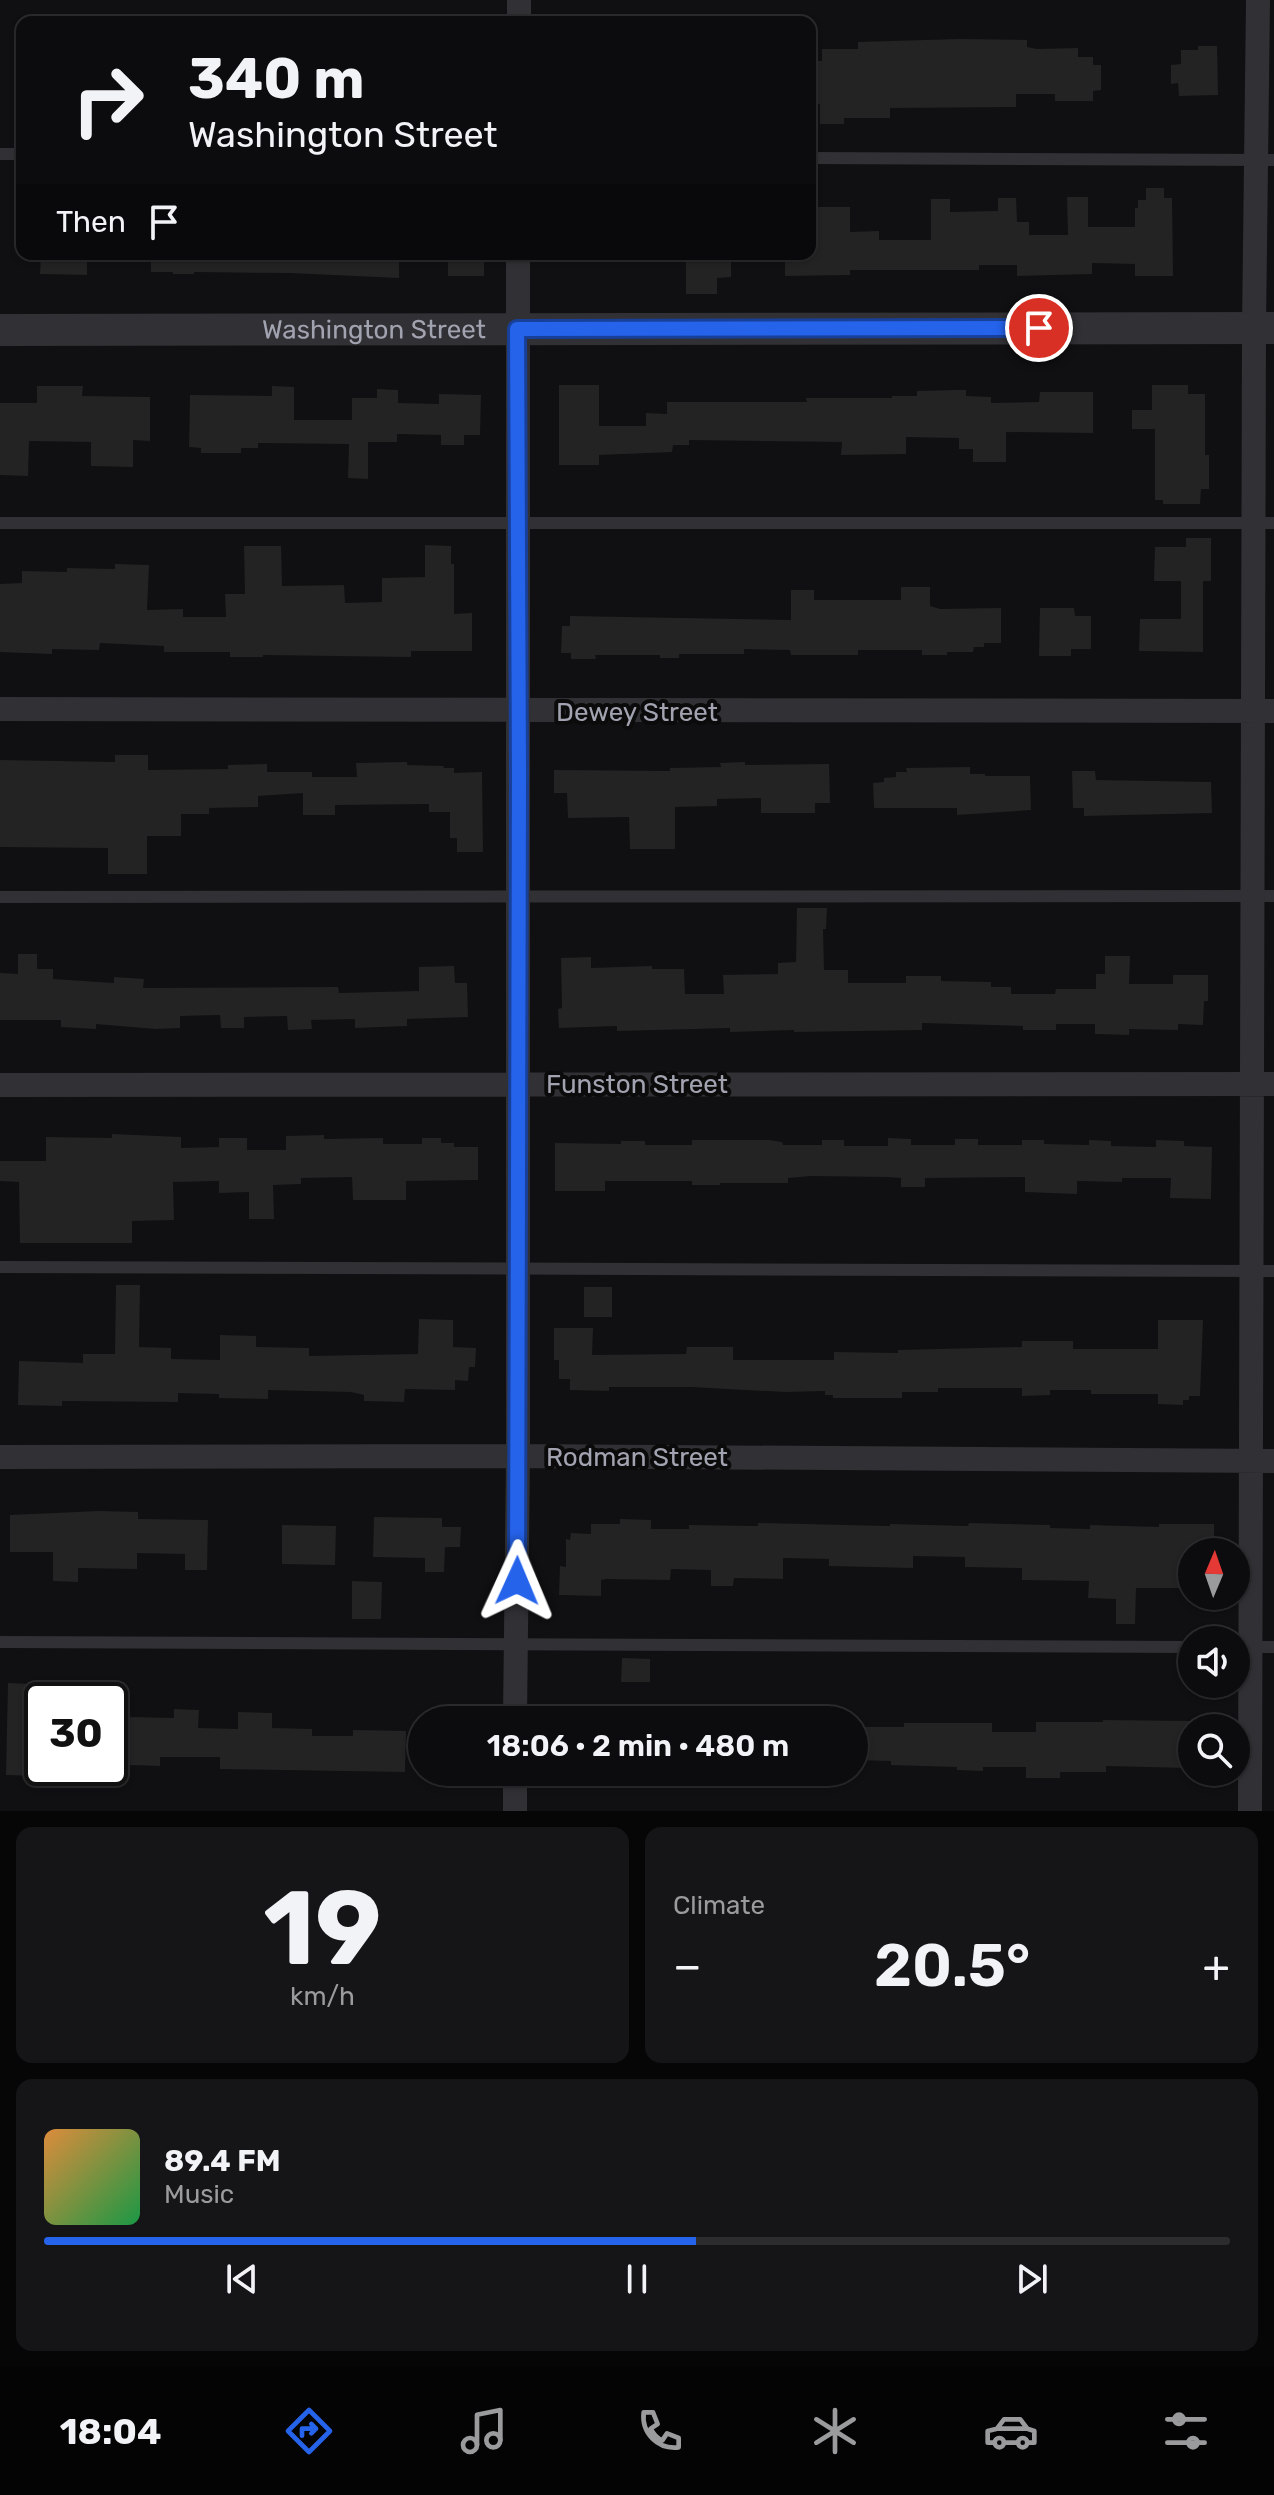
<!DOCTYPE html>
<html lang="en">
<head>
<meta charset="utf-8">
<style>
	body { margin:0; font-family:Rubik,sans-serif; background:#151416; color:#f1f3f6; height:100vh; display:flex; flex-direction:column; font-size:30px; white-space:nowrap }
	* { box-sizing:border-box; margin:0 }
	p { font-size:26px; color:#9a9b9d }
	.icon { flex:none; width:44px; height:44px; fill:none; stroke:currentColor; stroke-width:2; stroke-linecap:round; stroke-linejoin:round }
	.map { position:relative; height:1811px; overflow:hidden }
	.side { display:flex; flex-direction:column; gap:16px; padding:16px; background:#070607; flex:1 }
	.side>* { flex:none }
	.banner { position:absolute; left:16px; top:16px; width:800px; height:244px; border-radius:16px; box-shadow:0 2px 6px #0004,0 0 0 2px #2c2b2e; background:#0c0b0d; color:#f1f3f6; overflow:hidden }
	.needle { width:52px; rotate:2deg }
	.controls { position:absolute; left:1178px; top:1538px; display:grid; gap:16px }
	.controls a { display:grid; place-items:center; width:72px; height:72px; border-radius:50%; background:#0c0b0d; box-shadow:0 2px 6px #0004,0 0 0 2px #2c2b2e; font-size:40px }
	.speed { position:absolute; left:24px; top:1682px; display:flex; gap:16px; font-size:40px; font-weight:700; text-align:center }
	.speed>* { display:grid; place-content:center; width:104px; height:104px; border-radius:50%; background:#0c0b0d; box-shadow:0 2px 6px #0004,0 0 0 2px #2c2b2e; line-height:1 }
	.speed .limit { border:4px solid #111; border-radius:12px; background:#fff; color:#111 }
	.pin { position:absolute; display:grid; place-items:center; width:68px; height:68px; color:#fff; margin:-34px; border:4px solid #fff; border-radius:50%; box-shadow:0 2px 8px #0007 }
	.me { position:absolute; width:88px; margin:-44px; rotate:1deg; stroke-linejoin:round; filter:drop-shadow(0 0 6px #0008) }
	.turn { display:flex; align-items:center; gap:28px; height:168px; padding:0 40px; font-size:36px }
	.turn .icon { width:104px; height:104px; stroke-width:2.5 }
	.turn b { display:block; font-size:56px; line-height:68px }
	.then { display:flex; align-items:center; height:76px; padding:0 40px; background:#0003; gap:16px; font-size:30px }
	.big { font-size:60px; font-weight:600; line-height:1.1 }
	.side .tile { flex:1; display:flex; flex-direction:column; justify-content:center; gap:12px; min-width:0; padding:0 28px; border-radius:16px; background:#151416 }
	.side .dial { align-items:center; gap:0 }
	.dial b { font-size:104px; line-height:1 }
	.song { display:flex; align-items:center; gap:24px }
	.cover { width:96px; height:96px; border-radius:12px; background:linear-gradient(135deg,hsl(30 70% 55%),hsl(140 70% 35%)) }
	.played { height:8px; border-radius:4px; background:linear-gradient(90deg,#2563eb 55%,#2c2b2e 55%) }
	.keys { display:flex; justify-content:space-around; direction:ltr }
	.heat { display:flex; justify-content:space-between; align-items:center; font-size:44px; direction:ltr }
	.side .tiles { flex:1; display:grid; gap:16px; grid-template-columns:1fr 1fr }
	.tile:last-child { grid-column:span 2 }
	.trip { position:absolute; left:408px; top:1706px; width:460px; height:80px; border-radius:40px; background:#0c0b0d; box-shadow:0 2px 6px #0004,0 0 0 2px #2c2b2e; font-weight:600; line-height:80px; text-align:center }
	.tabs { display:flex; height:128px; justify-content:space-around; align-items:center; background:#050405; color:#9a9b9d }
	.tabs .icon { width:56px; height:56px }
	.tabs .active { color:#2563eb }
	.tabs b { font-size:36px; color:#f1f3f6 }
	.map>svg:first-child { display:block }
	.building { fill:#232324 }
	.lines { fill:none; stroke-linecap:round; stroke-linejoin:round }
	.service { stroke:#313135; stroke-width:12 }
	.minor { stroke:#313135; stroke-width:24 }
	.tertiary { stroke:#313135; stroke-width:32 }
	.route-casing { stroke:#184099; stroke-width:20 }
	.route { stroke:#2563eb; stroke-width:14 }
	.labels { text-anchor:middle; stroke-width:8; stroke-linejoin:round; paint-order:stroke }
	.street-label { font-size:26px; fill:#a2a3b0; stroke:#0b0b0b }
</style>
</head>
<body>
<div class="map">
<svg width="1274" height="1811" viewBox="0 0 1274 1811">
	<rect width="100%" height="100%" fill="#100f11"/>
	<path class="building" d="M 959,39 L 1027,40 L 1027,47 L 1037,49 L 1078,48 L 1078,57 L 1093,57 L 1093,65 L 1101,65 L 1101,90 L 1093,91 L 1093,101 L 1055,101 L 1055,94 L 1016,94 L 1016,107 L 890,108 L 890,118 L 844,118 L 844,124 L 820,124 L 820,104 L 810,104 L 810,64 L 815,64 L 815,61 L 822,61 L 822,49 L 858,49 L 858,42 Z
		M 1198,46 L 1217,46 L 1218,95 L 1179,96 L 1178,83 L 1171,84 L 1171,65 L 1181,64 L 1181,50 L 1198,50 Z
		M 1146,188 L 1164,188 L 1164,198 L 1172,198 L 1173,276 L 1135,276 L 1135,264 L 1092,263 L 1092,274 L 1017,276 L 1017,265 L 979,265 L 979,270 L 850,270 L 850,275 L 785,276 L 785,254 L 810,254 L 810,207 L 850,207 L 850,232 L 879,231 L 879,240 L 931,240 L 931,199 L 950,199 L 950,212 L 998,211 L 998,198 L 1016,198 L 1017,222 L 1029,222 L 1029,235 L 1068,235 L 1067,197 L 1088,197 L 1088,227 L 1135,227 L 1135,208 L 1138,208 L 1138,200 L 1146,200 Z
		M 41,254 L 87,254 L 87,275 L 40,274 Z
		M 151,254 L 399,254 L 399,278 L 290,273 L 194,272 L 194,274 L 173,274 L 173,272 L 151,272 Z
		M 448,254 L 484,254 L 484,276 L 448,276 Z
		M 686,254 L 731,254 L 731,277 L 717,278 L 717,294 L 686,294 Z
		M 559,385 L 599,385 L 599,426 L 646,426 L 646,413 L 667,414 L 667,402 L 807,402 L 806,398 L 892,398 L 892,396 L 917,396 L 917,391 L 956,390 L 966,390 L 966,396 L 991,397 L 991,403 L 1039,402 L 1040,392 L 1093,392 L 1093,433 L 1006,432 L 1006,462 L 973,462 L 973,449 L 959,449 L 959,438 L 906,437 L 906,454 L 841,455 L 842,442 L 689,440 L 689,445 L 673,445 L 672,452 L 599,455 L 599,465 L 559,465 Z
		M 1152,385 L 1188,385 L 1188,394 L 1205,394 L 1205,455 L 1209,455 L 1209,489 L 1201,489 L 1200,504 L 1163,504 L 1163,500 L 1155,500 L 1155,429 L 1132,429 L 1132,410 L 1152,410 Z
		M 37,386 L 83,386 L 82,396 L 150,397 L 150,441 L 133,440 L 133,467 L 91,466 L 91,442 L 29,441 L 28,476 L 0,475 L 0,403 L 37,403 Z
		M 272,386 L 294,387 L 294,420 L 352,420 L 352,398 L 377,398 L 377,389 L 398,390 L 398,403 L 439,404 L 439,394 L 481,395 L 480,435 L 464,435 L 464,445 L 441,445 L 441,435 L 397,434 L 397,442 L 368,442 L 368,479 L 348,478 L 349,444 L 258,443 L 258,448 L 241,448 L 241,453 L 201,453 L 201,448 L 189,447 L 190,395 L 272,396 Z
		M 1186,538 L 1211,538 L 1211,581 L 1203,581 L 1203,652 L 1139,651 L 1140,619 L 1181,619 L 1181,581 L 1154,581 L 1155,547 L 1186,547 Z
		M 425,545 L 451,546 L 451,564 L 454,564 L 454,614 L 472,613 L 472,651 L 411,651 L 411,657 L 263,655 L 263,657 L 230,657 L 230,652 L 164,652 L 164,646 L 100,643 L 99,650 L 52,649 L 52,654 L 0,652 L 0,584 L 22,583 L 22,571 L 67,572 L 67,568 L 115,569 L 115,564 L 149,565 L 147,610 L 183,609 L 183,617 L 226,617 L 225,594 L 245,594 L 244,546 L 281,546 L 282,586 L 344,585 L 345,603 L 382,602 L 382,578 L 425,577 Z
		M 901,587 L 930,587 L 930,606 L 940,609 L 1001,608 L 1001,643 L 984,643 L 984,647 L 974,647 L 973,652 L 947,652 L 947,655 L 922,655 L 922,650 L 858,650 L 858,655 L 791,655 L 790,650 L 744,649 L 744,654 L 679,654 L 679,658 L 660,658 L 660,655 L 595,655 L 596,659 L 571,659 L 571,653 L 561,653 L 562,626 L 570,626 L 570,616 L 791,620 L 791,590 L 814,590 L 814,600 L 901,600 Z
		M 1040,608 L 1074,608 L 1075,616 L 1091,616 L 1091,649 L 1071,649 L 1071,656 L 1039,656 Z
		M 115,755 L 148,755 L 148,770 L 228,769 L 228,765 L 267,764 L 267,772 L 312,772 L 312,777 L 357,777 L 356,763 L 407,762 L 407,765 L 444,766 L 443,768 L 454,768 L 454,773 L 482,772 L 483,852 L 457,852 L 457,838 L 450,838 L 450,812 L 429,812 L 429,804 L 335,805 L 335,815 L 303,815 L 303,793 L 258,796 L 258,807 L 209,808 L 209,814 L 181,814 L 181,836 L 147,836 L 147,874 L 108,874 L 108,848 L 0,847 L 0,760 L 115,762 Z
		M 745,762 L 745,765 L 829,764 L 830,803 L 815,803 L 815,813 L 761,813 L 761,798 L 717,799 L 717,806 L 675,807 L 675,849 L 630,849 L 629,817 L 568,818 L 567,793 L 554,793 L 554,770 L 670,771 L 670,768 L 721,767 L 720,763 Z
		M 970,767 L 970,774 L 985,774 L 985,776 L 1030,776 L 1031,810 L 957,815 L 957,808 L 874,808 L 873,783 L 884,782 L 884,778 L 896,777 L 896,772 L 907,772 L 906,768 Z
		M 1072,771 L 1095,771 L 1096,780 L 1211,782 L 1212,813 L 1084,816 L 1084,808 L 1073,808 Z
		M 797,908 L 827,908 L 826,929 L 823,929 L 824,970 L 848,970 L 848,983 L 906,983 L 906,976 L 941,976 L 941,981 L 991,982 L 991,987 L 1011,987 L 1011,994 L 1055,994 L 1056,989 L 1096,989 L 1096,974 L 1105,974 L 1105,956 L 1130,956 L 1129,984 L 1173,984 L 1173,975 L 1208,975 L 1208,1001 L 1204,1001 L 1203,1025 L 1178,1024 L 1178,1030 L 1129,1029 L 1129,1035 L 1095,1034 L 1095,1024 L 1056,1024 L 1056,1030 L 1023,1030 L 1023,1026 L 922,1023 L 922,1030 L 794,1032 L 794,1030 L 730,1032 L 730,1028 L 617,1031 L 617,1026 L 559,1028 L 558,1009 L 562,1008 L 561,958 L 591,957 L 591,968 L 652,966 L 652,969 L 684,969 L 685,994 L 724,994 L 723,975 L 778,974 L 778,963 L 796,962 Z
		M 18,954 L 37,954 L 37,969 L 53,969 L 53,979 L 114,983 L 114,977 L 144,979 L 143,988 L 338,987 L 339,993 L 419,991 L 419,967 L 454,966 L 455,983 L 467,983 L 468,1017 L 407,1019 L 407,1026 L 355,1028 L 355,1019 L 311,1020 L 312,1029 L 288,1030 L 287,1016 L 244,1017 L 244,1028 L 221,1028 L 220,1015 L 180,1016 L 180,1028 L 156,1029 L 96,1024 L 96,1029 L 61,1027 L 61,1020 L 0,1020 L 0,973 L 18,974 Z
		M 112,1134 L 181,1137 L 181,1148 L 219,1147 L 219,1138 L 247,1138 L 247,1150 L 286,1150 L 286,1136 L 324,1135 L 324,1139 L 383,1138 L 383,1144 L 422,1144 L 422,1138 L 441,1138 L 441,1143 L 454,1143 L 454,1147 L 478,1147 L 478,1180 L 406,1181 L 406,1200 L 353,1200 L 352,1177 L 301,1178 L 301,1184 L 273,1185 L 274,1219 L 249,1219 L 249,1192 L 219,1193 L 219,1181 L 173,1182 L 174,1220 L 132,1221 L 132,1243 L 20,1243 L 19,1182 L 0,1181 L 0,1161 L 46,1161 L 46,1137 L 112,1138 Z
		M 888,1138 L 911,1139 L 911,1145 L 955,1145 L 955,1139 L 978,1139 L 978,1145 L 1022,1145 L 1022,1140 L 1044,1140 L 1044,1144 L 1089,1145 L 1089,1140 L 1111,1141 L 1111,1146 L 1156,1147 L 1156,1140 L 1184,1141 L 1184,1146 L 1212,1147 L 1211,1199 L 1170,1198 L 1171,1178 L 1122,1178 L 1122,1182 L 1077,1181 L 1077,1194 L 1025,1192 L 1025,1177 L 925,1178 L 925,1187 L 901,1187 L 901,1178 L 888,1177 L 811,1176 L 788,1178 L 788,1183 L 720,1183 L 720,1185 L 692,1185 L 692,1181 L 605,1181 L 605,1191 L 555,1191 L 555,1143 L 621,1144 L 621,1141 L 645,1141 L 645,1145 L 692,1145 L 692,1140 L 769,1140 L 782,1142 L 783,1145 L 822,1145 L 822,1140 L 844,1140 L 844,1146 L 888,1146 Z
		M 116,1285 L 140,1285 L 139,1347 L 171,1348 L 171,1359 L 220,1360 L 220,1335 L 256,1336 L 256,1347 L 309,1348 L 309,1356 L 418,1354 L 419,1319 L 453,1320 L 453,1347 L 476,1348 L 475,1367 L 469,1367 L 468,1381 L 455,1380 L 455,1390 L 405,1389 L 404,1402 L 364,1401 L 364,1395 L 351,1392 L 268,1390 L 268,1399 L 219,1398 L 219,1394 L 178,1393 L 178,1402 L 62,1401 L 62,1406 L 18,1405 L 19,1361 L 83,1363 L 83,1354 L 115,1354 Z
		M 584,1287 L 612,1287 L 612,1317 L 584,1317 Z
		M 1158,1320 L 1203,1320 L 1200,1396 L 1189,1396 L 1189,1400 L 1183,1400 L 1183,1405 L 1158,1404 L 1158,1394 L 1091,1394 L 1091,1390 L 1050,1390 L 1050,1395 L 1022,1396 L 1022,1388 L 938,1388 L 938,1392 L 902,1392 L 902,1398 L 833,1398 L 833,1395 L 825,1395 L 825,1391 L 785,1392 L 691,1387 L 609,1387 L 609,1391 L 570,1390 L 570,1379 L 559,1379 L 559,1360 L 554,1360 L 554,1328 L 593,1328 L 592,1355 L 686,1354 L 687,1347 L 733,1347 L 733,1360 L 834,1360 L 834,1352 L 898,1353 L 898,1350 L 1022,1347 L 1022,1341 L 1073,1341 L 1073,1349 L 1158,1349 Z
		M 99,1511 L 138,1512 L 138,1519 L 208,1520 L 207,1570 L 185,1570 L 185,1554 L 137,1553 L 137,1569 L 78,1568 L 78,1582 L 53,1581 L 53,1552 L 10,1552 L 10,1515 Z
		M 374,1517 L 442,1518 L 442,1527 L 461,1527 L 460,1547 L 445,1547 L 444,1572 L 425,1572 L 425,1558 L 373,1557 Z
		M 620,1519 L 651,1520 L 651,1529 L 689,1529 L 689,1525 L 758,1526 L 758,1523 L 890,1526 L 890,1524 L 968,1526 L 969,1523 L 1050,1525 L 1050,1528 L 1090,1529 L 1090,1525 L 1159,1527 L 1159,1524 L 1214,1524 L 1214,1552 L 1192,1552 L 1192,1588 L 1136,1588 L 1135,1624 L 1116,1624 L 1116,1599 L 1088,1598 L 1089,1581 L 1022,1580 L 1022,1568 L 965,1567 L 965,1557 L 913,1556 L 913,1568 L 829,1566 L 829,1559 L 783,1558 L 783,1579 L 734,1578 L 733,1586 L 711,1586 L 711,1570 L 671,1569 L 670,1580 L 606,1579 L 601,1580 L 601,1596 L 559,1595 L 560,1566 L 566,1567 L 566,1539 L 570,1540 L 571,1533 L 591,1534 L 591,1524 L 620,1524 Z
		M 282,1525 L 336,1526 L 335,1565 L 282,1564 Z
		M 352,1581 L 382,1582 L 381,1619 L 352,1619 Z
		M 622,1658 L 650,1659 L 650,1682 L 621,1682 Z
		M 8,1683 L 30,1684 L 30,1718 L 42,1718 L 42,1776 L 6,1775 Z
		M 174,1709 L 199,1710 L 198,1728 L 238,1729 L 238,1712 L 272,1713 L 272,1728 L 312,1729 L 312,1736 L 353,1736 L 353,1730 L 406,1731 L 405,1772 L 220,1769 L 220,1757 L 160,1757 L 160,1766 L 130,1765 L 130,1769 L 110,1769 L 110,1710 L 130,1711 L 130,1717 L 174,1718 Z
		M 1103,1720 L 1192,1721 L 1192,1758 L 1187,1758 L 1187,1768 L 1106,1766 L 1106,1772 L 1060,1772 L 1060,1778 L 1026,1778 L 1026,1767 L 983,1767 L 983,1771 L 957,1770 L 957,1767 L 891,1765 L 891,1761 L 854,1760 L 854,1727 L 904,1727 L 904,1723 L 992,1723 L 992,1732 L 1036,1732 L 1036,1722 L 1103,1722 Z"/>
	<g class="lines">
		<path class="service" d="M 0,154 L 22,154
			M 810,158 L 1274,160
			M 0,523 L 1274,523
			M 0,897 L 1274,896
			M 0,1267 L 1274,1271
			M 0,1642 L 1192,1647
			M 1236,1647 L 1274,1647"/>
		<path class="minor" d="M 519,22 L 519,0
			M 0,709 L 1274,711
			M 0,1085 L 1274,1084
			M 0,1457 L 518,1456 L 1274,1461
			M 515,1720 L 518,1456 L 518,254
			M 515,1811 L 515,1772
			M 1250,1811 L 1254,328 L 1258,0"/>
		<path class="tertiary" id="s1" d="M 0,330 L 1274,328"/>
	</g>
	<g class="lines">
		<defs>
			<path id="route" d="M 517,1581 L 519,774 L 517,329 L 1039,328"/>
		</defs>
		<use href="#route" class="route-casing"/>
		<use href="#route" class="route"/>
	</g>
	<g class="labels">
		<g class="street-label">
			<text dy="9" stroke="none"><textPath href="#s1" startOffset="374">Washington Street</textPath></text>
			<text x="637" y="721">Dewey Street</text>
			<text x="637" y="1093">Funston Street</text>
			<text x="637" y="1466">Rodman Street</text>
		</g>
	</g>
</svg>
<div class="controls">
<a><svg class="needle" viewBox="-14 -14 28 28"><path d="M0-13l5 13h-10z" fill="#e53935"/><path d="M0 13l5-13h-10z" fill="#9a9b9d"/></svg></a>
<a><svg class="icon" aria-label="sound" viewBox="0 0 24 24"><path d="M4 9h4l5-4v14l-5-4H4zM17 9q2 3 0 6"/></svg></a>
<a><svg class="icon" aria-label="search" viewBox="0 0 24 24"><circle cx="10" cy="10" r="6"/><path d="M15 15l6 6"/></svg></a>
</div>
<div class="speed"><div class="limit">30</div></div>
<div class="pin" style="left:1039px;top:328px;background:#d93025"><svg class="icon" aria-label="arrive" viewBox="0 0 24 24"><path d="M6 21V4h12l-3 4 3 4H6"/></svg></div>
<svg class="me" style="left:517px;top:1581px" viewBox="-20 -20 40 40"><path d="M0-17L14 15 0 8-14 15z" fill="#2563eb" stroke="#fff" stroke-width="4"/></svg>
<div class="trip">18:06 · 2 min · 480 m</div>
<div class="banner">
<div class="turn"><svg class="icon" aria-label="right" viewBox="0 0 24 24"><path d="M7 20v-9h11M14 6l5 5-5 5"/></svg><div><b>340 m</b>Washington Street</div></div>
<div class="then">Then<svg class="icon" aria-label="arrive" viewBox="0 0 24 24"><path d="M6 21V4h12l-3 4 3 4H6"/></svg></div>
</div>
</div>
<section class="side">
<div class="tiles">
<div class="tile dial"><b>19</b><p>km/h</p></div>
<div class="tile"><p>Climate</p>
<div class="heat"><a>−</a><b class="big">20.5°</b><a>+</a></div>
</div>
<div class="tile">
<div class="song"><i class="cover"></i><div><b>89.4 FM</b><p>Music</p></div></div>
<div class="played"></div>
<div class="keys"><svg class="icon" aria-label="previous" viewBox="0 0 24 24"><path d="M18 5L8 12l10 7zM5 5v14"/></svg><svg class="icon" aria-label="pause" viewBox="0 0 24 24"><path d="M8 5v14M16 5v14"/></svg><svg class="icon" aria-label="next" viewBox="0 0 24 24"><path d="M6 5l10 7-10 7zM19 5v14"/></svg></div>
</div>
</div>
</section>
<nav class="tabs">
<b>18:04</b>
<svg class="icon active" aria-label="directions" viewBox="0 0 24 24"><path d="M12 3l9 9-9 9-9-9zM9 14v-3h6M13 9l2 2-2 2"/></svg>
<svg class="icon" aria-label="music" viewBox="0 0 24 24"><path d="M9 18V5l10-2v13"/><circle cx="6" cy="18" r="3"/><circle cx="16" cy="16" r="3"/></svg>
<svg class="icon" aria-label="phone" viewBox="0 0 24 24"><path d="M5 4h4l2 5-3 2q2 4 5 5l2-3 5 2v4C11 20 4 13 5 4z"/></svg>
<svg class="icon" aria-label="climate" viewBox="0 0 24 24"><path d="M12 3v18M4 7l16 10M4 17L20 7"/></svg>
<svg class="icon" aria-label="car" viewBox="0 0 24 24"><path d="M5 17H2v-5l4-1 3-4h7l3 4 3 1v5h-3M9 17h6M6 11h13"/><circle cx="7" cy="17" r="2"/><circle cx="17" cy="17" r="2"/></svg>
<svg class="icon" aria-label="filters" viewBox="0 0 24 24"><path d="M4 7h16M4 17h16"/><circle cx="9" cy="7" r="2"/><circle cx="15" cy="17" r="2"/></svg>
</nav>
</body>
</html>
